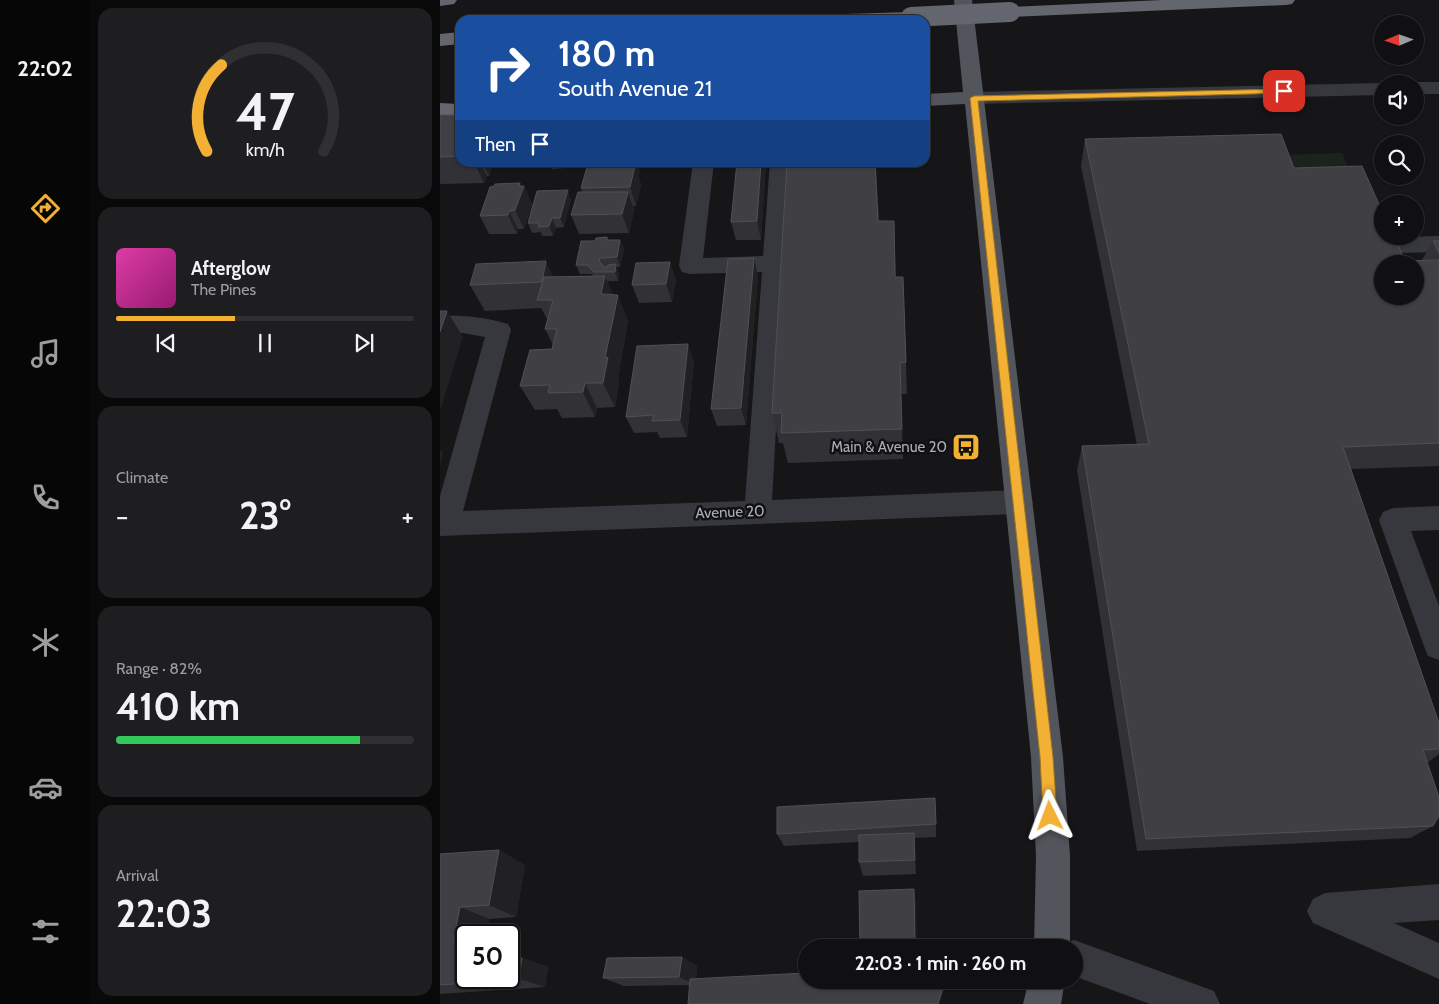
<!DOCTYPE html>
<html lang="en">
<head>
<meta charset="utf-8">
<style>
	body { margin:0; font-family:Cabin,sans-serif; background:#1e1e20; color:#f1f3f6; height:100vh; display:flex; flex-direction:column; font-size:19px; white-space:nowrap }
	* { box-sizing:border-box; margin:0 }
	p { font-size:16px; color:#9c9d9f }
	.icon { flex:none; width:28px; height:28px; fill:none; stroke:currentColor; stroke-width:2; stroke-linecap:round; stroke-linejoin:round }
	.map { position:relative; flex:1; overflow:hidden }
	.side { display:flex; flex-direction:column; gap:8px; padding:8px; background:#09090a; width:350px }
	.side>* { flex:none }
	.hud { position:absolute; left:15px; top:15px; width:475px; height:152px; border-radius:15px; box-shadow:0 1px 4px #0004,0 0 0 1px #303032; background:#1a4fa0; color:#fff; overflow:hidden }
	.needle { width:32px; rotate:268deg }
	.fabs { position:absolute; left:934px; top:15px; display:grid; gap:10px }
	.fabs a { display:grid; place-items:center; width:50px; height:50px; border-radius:50%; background:#101012; box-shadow:0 1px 4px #0004,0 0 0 1px #303032; font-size:25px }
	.speed { position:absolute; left:15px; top:924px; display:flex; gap:10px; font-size:25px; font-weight:700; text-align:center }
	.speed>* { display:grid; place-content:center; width:65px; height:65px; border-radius:50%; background:#101012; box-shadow:0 1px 4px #0004,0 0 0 1px #303032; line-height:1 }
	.speed .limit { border:2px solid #111; border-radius:8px; background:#fff; color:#111 }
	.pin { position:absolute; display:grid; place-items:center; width:42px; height:42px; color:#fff; margin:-21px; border-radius:10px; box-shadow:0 2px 8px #0006 }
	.me { position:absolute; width:55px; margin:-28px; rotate:357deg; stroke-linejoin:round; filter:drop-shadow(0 0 4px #0008) }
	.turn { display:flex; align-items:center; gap:18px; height:105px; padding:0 20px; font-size:22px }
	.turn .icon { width:65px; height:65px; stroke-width:2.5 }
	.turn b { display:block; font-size:35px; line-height:42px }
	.then { display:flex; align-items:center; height:48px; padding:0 20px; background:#0003; gap:10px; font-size:19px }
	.big { font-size:38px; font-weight:700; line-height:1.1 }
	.side .tile { flex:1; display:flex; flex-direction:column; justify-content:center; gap:8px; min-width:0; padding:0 18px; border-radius:15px; background:#1e1e20 }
	.side .dial { align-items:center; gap:0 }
	.dial svg { height:130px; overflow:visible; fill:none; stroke:#303032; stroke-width:7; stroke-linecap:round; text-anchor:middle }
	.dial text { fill:#f1f3f6; stroke:none }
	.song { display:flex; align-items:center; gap:15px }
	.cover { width:60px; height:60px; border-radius:8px; background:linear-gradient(135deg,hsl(320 70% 55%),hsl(320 70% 35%)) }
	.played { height:5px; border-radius:2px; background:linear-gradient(90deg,#f2b134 40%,#303032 40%) }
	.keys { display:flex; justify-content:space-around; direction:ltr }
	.heat { display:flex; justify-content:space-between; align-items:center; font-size:28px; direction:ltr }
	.charge { height:8px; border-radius:4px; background:linear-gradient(90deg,#34c759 82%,#303032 0) }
	.trip { position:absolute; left:358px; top:939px; width:285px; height:50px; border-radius:25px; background:#101012; box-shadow:0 1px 4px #0004,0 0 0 1px #303032; font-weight:700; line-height:50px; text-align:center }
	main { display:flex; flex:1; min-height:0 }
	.tab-bar { display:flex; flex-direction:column; width:90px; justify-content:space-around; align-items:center; background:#060607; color:#9c9d9f }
	.tab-bar .icon { width:35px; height:35px }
	.tab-bar .selected { color:#f2b134 }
	.tab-bar b { font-size:22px; color:#f1f3f6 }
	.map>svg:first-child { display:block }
	.green { fill:#1c231d }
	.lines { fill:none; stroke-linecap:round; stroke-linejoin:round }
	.minor { fill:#37383d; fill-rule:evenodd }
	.major { fill:#53555c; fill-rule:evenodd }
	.highway { fill:#63666e; fill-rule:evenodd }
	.highway-bridge { stroke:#63666e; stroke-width:20 }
	.wall { fill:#323236 }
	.shaded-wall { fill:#212124 }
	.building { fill:#3f3f44; stroke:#4f5156; fill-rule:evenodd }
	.route { fill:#f2b134; stroke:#9d7322 }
	.labels { text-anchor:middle; stroke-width:5; stroke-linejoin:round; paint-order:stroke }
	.poi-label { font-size:15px; fill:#a8adb8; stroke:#111113; text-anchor:end }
	.street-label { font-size:15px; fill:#a8adb8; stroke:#111113 }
</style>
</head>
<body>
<main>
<nav class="tab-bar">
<b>22:02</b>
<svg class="icon selected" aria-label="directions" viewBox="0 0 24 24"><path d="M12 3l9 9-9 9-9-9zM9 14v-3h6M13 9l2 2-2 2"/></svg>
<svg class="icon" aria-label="music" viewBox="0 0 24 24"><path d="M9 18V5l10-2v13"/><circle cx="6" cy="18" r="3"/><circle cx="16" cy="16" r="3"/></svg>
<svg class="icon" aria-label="phone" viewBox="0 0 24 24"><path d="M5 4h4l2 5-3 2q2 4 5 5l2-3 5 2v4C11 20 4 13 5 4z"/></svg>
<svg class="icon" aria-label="climate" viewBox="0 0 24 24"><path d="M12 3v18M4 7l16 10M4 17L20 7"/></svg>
<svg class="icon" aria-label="car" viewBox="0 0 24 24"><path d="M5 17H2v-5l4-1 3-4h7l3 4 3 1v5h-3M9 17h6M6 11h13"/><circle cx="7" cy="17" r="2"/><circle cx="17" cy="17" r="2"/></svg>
<svg class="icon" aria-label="filters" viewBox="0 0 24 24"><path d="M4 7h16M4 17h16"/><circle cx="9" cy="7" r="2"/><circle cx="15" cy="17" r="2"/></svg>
</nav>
<section class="side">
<div class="tile dial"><svg viewBox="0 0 100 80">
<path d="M14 69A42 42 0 1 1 86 69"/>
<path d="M14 69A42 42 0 0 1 23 16" stroke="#f2b134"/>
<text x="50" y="56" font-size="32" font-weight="700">47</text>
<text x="50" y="72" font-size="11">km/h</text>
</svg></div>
<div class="tile">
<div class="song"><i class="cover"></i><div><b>Afterglow</b><p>The Pines</p></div></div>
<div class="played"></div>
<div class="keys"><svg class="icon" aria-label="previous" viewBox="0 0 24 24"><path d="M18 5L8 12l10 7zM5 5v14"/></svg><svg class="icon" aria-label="pause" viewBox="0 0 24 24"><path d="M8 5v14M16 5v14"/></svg><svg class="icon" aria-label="next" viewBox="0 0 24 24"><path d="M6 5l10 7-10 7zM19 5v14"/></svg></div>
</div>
<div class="tile"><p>Climate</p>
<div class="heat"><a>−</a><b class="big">23°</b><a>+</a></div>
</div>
<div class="tile"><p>Range · 82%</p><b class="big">410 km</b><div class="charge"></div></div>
<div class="tile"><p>Arrival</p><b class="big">22:03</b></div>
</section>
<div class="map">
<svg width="999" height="1004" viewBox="0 0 999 1004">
	<rect width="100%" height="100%" fill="#161618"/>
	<path class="green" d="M 902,153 L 912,177 L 845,179 L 837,155 Z"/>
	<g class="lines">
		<path class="minor" d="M 975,82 L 999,82 L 999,94 L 975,94 L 975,84 L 968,84 Z
			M 942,83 L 945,84 L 942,84 L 942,95 L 534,104 L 527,102 L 524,98 L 527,94 L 534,92 Z
			M 253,162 L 274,162 L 263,258 L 323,256 L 330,162 L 351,162 L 332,500 L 579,490 L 589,494 L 593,502 L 589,510 L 579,514 L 0,536 L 0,496 L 45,337 L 23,333 L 0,334 L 0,316 C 23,315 45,317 68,324 L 71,330 L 23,511 L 305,501 L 322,272 L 250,274 L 242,272 L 239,266 Z
			M 999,236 L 999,252 L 961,253 L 953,250 L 950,245 L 953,240 L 961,237 Z
			M 999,506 L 999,530 L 971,531 L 999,606 L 999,660 L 988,656 L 984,646 L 939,520 L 943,512 L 953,508 Z
			M 999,884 L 999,920 L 954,923 L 999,943 L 999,979 L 873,923 L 867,911 L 873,899 L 885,893 Z
			M 634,940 L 774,991 L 780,1004 L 710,1004 L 634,976 L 634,948 L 620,948 L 621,945 Z"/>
		<path class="major" d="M 514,0 L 532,0 L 623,757 L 630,856 L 630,948 L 594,948 L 596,856 L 591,757 L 525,104 L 485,106 L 485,94 L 523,92 Z
			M 589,980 L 625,980 L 621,1004 L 583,1004 Z"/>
		<path class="highway" d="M 0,0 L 17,0 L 14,4 L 0,6 Z
			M 722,0 L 855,0 L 852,4 L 846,5 L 570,17 L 564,16 L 561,12 L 564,8 L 570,7 Z
			M 471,12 L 477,13 L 480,17 L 478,20 L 363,20 L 366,16 L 372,15 Z
			M 20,32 L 20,44 L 0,46 L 0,34 Z
			M 0,103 L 20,104 L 20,116 L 0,115 Z"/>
		<path class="highway-bridge" d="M 471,17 L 570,12"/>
	</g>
	<path class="wall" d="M 0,115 L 20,115 L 20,162 L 53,162 L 49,176 L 47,176 L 44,183 L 0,184 Z
		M 645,139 L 854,168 L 965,261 L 982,260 L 993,241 L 999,241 L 999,466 L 911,469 L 999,723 L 999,754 L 987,763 L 993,826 L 970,838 L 697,851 L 637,470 L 642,446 L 697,445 L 641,166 Z
		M 67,162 L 101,162 L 99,168 L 70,168 Z
		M 109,162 L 141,162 L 140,167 L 112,169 Z
		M 148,162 L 199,162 L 198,165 L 200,172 L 198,175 L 201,185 L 196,206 L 193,206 L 194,210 L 189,233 L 139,234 L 131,215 L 142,192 L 141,188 L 150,167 Z
		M 326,162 L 321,240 L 296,240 L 291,222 Z
		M 347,162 L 452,162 L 452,167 L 436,168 L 439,221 L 454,221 L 456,277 L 463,277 L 467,394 L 461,394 L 463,459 L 348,463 L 343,443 L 339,443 L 332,413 Z
		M 80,183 L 81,186 L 84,186 L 92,204 L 84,229 L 78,229 L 77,234 L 49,234 L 40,216 Z
		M 131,200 L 124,227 L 116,228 L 113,236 L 102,236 L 101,232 L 92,233 L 88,223 Z
		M 167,237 L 169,240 L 180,240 L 184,249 L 180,267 L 177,267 L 179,274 L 178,281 L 167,281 L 173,295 L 188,321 L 178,378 L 179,383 L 175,407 L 157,408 L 155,417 L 122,418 L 117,409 L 95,410 L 80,386 L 112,349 L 113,345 L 105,329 L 108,321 L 101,308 L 45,311 L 30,285 L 114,277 L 153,276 L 151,274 L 140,274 L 136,265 L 155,241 Z
		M 230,262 L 236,280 L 232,302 L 199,303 L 192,285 Z
		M 318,276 L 306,425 L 277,426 L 271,409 Z
		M 254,361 L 247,437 L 220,438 L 217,432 L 194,433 L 186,417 Z
		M 496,824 L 496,837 L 474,838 L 476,874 L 423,876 L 419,862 L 419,842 L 344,846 L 337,834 Z
		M 59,850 L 85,865 L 76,917 L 49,919 L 46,935 L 26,935 L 26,978 L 82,958 L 108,967 L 105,987 L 0,994 L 0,854 Z
		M 242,957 L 257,966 L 256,979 L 507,980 L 499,1004 L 249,985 L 184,986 L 163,978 Z"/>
	<path class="shaded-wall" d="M 34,162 L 40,162 L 47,176 L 44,183 Z
		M 42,162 L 53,162 L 49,176 Z
		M 97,162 L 101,162 L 99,168 Z
		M 188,162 L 199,162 L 198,165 L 200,172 L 198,175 L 201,185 L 196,206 L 190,187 L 193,175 Z
		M 321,162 L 326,162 L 321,240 L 317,221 Z
		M 435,162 L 437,191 L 440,255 L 438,221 Z
		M 80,183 L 83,189 L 84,186 L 92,204 L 84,229 L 75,210 Z
		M 128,190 L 131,200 L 124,227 L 120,218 Z
		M 188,192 L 194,210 L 189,233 L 182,214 Z
		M 69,211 L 78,229 L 77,234 L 68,215 Z
		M 112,218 L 116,228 L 113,236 L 109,226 Z
		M 454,221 L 455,254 L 457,310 L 455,277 Z
		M 180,240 L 184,249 L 180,267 L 177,257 Z
		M 314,258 L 318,276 L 306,425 L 301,408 Z
		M 106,261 L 118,287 L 113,300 L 110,300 L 102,282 Z
		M 230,262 L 236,280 L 232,302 L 226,284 Z
		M 176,264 L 179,274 L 178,281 L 175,272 Z
		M 165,276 L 176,302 L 161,294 Z
		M 178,295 L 188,321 L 178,378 L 179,383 L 175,407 L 163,383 L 165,358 Z
		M 7,311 L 23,337 L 0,411 L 0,332 Z
		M 248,344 L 254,361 L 247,437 L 240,420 Z
		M 145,383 L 157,408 L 155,417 L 143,392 Z
		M 0,449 L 3,453 L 0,467 Z
		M 59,850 L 85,865 L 76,917 L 49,905 Z
		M 474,889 L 476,901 L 477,948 L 475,948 Z
		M 20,907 L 49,919 L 46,935 L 26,935 L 26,966 L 18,963 L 13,943 Z
		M 242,957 L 257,966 L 255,985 L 239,977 Z
		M 82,958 L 108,967 L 105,987 L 79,979 Z
		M 505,980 L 507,980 L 499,1004 L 498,1004 Z"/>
	<path class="building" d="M 0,115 L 20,115 L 20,156 L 0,157 Z
		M 841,134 L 854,168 L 922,166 L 942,211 L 942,236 L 954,236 L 965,261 L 999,260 L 999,443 L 903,447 L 999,723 L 999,749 L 983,750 L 999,797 L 999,816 L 993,826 L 706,839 L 642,446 L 709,444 L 645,139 ZM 942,264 L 975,264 L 975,296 L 942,296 Z
		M 297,162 L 321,162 L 317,221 L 291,222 Z
		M 347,162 L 435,162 L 438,221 L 454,221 L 455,277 L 463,277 L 466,362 L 460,363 L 462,429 L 341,433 L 342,413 L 332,413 Z
		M 195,166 L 190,187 L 141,188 L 147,167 Z
		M 80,183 L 79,186 L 84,186 L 75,210 L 69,211 L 68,215 L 40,216 L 50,187 L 54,186 L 55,184 Z
		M 128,190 L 120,218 L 112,218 L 109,226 L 98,227 L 99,223 L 88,223 L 97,191 Z
		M 138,192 L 188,192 L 182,214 L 131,215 Z
		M 167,237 L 167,240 L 180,240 L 177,257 L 160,258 L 159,261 L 164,267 L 168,267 L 168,265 L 176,264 L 175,272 L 154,272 L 147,265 L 136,265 L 141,241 L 155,241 L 156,238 Z
		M 993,241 L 999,241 L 999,253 Z
		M 314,258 L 301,408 L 271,409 L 288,259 Z
		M 106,261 L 102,282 L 30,285 L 36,264 Z
		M 230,262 L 226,284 L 192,285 L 196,263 Z
		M 165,276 L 161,294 L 178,295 L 165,358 L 168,357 L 163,383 L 145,383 L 143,392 L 108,393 L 110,385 L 80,386 L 90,350 L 112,349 L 117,329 L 105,329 L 113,300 L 97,300 L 104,277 Z
		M 0,311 L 7,311 L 0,332 Z
		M 248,344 L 240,420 L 212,421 L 214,415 L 186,417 L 197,346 Z
		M 495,798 L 496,824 L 337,834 L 337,807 Z
		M 474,833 L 475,860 L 419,862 L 419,835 Z
		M 59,850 L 49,905 L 20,907 L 13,943 L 23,942 L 18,963 L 26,963 L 26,978 L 69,978 L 69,959 L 82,958 L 79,979 L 0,985 L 0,854 Z
		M 474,889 L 475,948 L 420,948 L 419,891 Z
		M 242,957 L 239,977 L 163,978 L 167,958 Z
		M 366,973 L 366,980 L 505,980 L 498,1004 L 248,1004 L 250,979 Z"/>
	<path class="route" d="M 844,89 L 848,91 L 847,93 L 538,101 L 613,757 L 617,816 L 615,821 L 610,823 L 605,821 L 603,816 L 600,757 L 530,98 L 534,96 Z"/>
	<defs>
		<symbol id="bus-square" viewBox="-11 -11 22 22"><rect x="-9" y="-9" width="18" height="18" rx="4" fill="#f2b134" stroke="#111113"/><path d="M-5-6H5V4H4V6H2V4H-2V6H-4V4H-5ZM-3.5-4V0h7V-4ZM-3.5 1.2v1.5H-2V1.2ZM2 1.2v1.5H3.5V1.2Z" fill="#111"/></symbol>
	</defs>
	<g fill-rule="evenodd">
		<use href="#bus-square" x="510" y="431" width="32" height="32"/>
	</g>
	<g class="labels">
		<g class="poi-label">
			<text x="507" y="452">Main &amp; Avenue 20</text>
		</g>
		<g class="street-label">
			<text transform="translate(290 512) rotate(-2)" y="5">Avenue 20</text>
		</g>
	</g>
</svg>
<div class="fabs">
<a><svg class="needle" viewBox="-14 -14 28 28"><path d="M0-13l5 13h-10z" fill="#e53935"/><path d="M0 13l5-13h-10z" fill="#9c9d9f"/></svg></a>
<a><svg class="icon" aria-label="sound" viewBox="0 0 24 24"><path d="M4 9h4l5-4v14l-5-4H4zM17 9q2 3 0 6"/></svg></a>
<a><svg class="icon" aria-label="search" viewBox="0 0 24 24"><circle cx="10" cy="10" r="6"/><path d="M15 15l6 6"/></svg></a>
<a>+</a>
<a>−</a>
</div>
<div class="speed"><div class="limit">50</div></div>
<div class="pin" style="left:844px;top:91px;background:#d93025"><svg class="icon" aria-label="arrive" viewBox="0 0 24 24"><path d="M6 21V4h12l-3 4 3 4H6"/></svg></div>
<svg class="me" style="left:610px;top:816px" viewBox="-20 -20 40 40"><path d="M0-17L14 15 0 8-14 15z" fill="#f2b134" stroke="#fff" stroke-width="4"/></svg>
<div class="trip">22:03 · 1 min · 260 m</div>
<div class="hud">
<div class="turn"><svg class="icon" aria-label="right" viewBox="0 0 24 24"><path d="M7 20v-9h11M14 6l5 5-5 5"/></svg><div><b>180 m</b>South Avenue 21</div></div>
<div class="then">Then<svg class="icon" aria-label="arrive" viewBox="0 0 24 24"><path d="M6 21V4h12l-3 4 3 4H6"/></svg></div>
</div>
</div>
</main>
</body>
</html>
